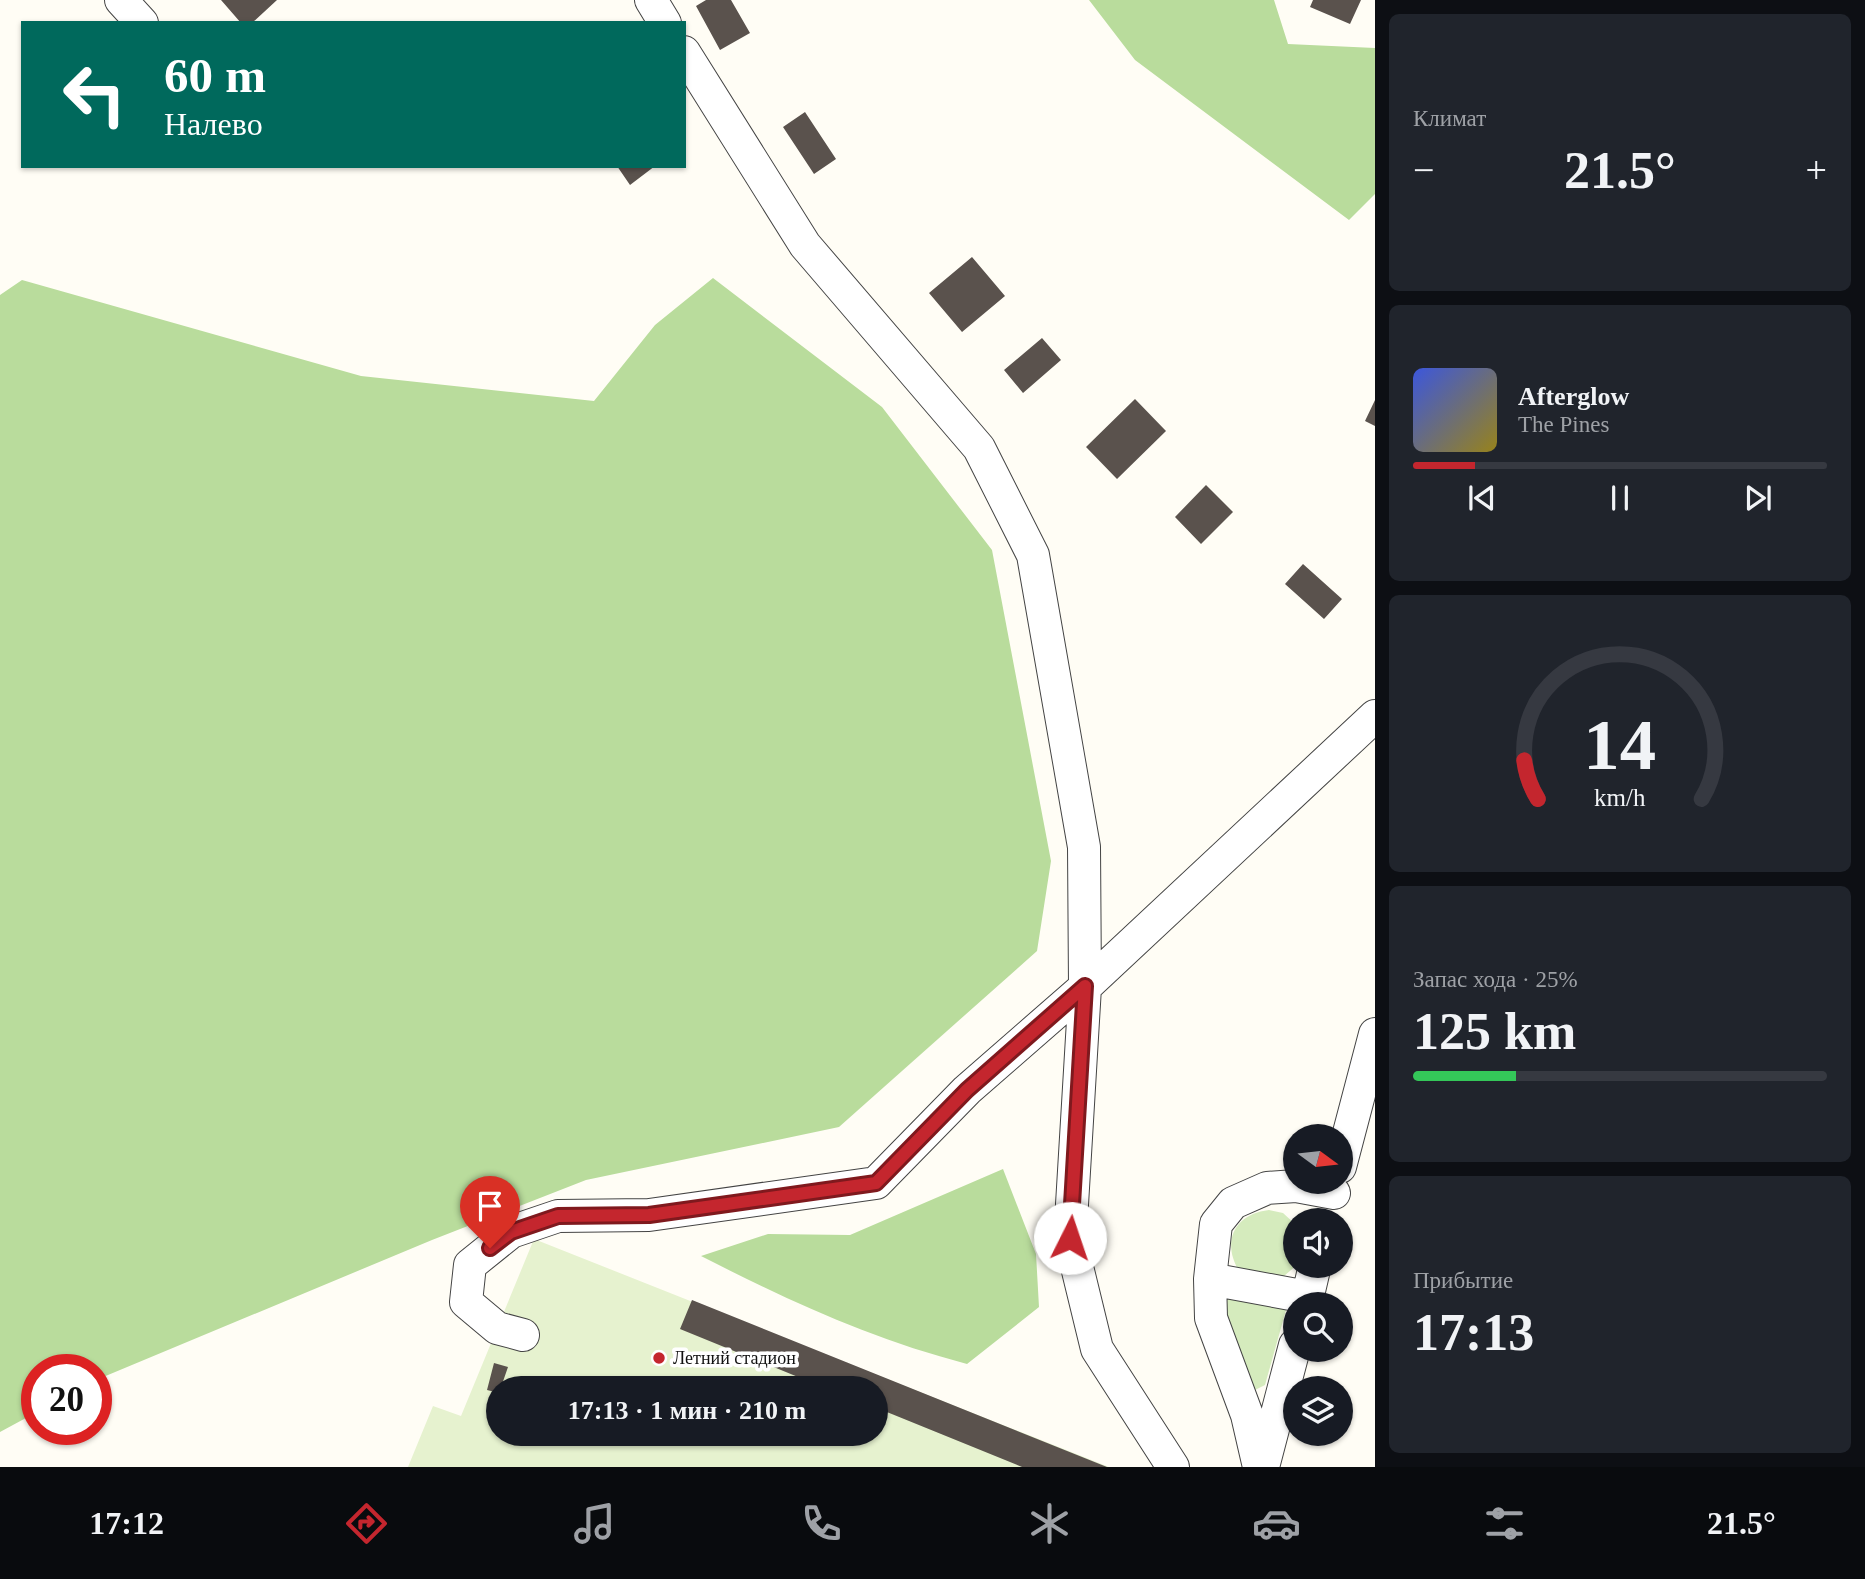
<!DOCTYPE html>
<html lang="ru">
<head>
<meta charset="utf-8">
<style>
	body { margin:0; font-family:"Times New Roman",serif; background:#20242c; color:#f1f3f6; height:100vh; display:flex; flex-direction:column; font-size:26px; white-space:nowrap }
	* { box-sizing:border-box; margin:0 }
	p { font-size:23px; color:#9ea1a6 }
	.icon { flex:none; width:38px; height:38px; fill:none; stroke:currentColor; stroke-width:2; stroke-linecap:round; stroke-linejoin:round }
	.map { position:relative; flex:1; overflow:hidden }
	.panel { display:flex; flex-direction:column; gap:14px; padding:14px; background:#0d0f14; width:490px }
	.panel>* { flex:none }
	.hud { position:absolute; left:21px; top:21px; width:665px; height:147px; border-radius:0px; box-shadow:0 2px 5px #0004; background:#00695c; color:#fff; overflow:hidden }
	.needle { width:46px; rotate:105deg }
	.fabs { position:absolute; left:1283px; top:1124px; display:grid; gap:14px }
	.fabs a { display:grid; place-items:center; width:70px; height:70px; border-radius:50%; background:#171b24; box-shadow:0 2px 5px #0004; font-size:35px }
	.speed { position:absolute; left:21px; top:1354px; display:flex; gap:14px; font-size:35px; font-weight:700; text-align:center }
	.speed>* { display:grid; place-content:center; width:91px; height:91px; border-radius:50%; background:#171b24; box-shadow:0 2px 5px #0004; line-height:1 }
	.speed .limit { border:10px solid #d22; background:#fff; color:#111 }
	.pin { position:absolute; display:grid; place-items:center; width:60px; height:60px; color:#fff; margin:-72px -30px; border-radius:50% 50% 50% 0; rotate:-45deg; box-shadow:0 0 7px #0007 }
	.pin .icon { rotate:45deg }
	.me { position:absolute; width:77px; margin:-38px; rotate:4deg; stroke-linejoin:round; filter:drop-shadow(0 0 5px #0008) }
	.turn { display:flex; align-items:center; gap:24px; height:147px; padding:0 28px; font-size:32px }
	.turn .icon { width:91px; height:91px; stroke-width:2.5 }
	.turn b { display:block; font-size:49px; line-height:60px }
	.big { font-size:52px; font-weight:700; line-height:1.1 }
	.panel .card { flex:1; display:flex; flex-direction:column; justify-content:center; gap:10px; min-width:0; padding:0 24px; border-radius:10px; background:#20242c }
	.panel .dial { align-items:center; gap:0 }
	.dial svg { height:182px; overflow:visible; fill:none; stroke:#363941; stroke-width:7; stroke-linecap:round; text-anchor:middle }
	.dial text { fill:#f1f3f6; stroke:none }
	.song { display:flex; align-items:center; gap:21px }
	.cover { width:84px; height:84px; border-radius:10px; background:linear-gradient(135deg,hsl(230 70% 55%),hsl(50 70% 35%)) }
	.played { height:7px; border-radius:4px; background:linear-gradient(90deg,#c4262e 15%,#363941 15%) }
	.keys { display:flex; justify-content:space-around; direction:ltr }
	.heat { display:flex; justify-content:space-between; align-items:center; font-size:38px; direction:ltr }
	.charge { height:10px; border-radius:5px; background:linear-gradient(90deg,#34c759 25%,#363941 0) }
	.trip { position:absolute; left:486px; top:1376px; width:402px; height:70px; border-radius:35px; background:#171b24; box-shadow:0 2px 5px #0004; font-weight:700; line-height:70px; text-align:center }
	.menu { display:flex; height:112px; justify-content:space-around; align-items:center; background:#090b0e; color:#9ea1a6 }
	.menu .icon { width:49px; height:49px }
	.menu .on { color:#c4262e }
	.menu b { font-size:32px; color:#f1f3f6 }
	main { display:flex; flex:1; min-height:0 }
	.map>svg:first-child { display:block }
	.green { fill:#d5ebbd }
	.forest { fill:#b9dc9c }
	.pitch { fill:#e6f2cf; fill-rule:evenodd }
	.building { fill:#5a524d }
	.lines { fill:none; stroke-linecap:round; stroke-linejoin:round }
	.minor-casing { stroke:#444; stroke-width:34 }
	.minor { stroke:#fff; stroke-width:32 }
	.route-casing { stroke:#7f191e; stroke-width:18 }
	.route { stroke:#c4262e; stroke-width:12 }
	.poi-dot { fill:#c4262e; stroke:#fff; stroke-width:2.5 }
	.labels { text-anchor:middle; stroke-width:7; stroke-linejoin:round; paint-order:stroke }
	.poi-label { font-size:18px; fill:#111; stroke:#fff; text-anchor:start }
</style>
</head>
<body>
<main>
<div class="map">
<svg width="1375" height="1467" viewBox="0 0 1375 1467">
	<rect width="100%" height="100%" fill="#fffdf5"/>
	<path class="green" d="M 1269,1210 L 1283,1213 L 1295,1224 L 1297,1265 L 1278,1281 L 1239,1271 C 1221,1241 1235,1214 1269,1210 Z
		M 1224,1292 L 1284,1303 L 1286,1310 L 1265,1385 L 1255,1390 L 1247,1384 L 1221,1303 Z"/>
	<path class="forest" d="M 1089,0 L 1274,0 L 1288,44 L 1375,48 L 1375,194 L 1349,220 L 1135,60 Z
		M 713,278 L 882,407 L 992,550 L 1051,861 L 1037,951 L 839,1127 L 586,1180 L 432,1240 L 96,1380 L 96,1370 L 37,1370 L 37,1412 L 0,1432 L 0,295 L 22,280 L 361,376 L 594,401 L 655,325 Z
		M 1003,1169 L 1036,1254 L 1039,1307 L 967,1364 C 871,1339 789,1301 701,1256 L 768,1234 L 850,1235 Z"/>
	<path class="pitch" d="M 534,1239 L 1109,1467 L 408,1467 L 433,1406 L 461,1416 ZM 499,1388 L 877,1388 L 877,1433 L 499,1433 Z"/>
	<path class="building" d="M 221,0 L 277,0 L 252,23 L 241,23 Z
		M 706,0 L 731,0 L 750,33 L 720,50 L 696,6 Z
		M 1313,0 L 1361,0 L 1350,24 L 1310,7 Z
		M 805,112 L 836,159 L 814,174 L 783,127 Z
		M 617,166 L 655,166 L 630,185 Z
		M 972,257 L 1005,296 L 962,332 L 929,293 Z
		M 1042,338 L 1061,360 L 1023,393 L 1004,370 Z
		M 1135,399 L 1166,431 L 1117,479 L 1086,447 Z
		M 1375,400 L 1375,426 L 1365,421 Z
		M 1206,485 L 1233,512 L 1201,544 L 1175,517 Z
		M 1303,564 L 1342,599 L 1324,619 L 1285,584 Z
		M 692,1300 L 1107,1467 L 1022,1467 L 877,1408 L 877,1388 L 825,1388 L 680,1329 Z
		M 494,1363 L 508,1367 L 499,1393 L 487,1390 Z"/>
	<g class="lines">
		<defs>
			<path id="minor" d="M 121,0 L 142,23
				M 651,0 L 665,23
				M 684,52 L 805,245 L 979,448 L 1033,555 L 1084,847 L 1085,987 L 1070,1238 L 1097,1349 L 1173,1467
				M 1340,1167 L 1375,1034
				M 1210,1279 L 1307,1297
				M 1306,1304 L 1315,1265
				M 523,1335 L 497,1328 L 466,1302 L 470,1265 L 511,1232 L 558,1216 L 649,1215 L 876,1183 L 967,1090 L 1085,987 L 1375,716
				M 1259,1467 L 1247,1415 L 1211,1318 L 1210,1279 L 1216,1224 L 1233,1203 L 1267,1188 L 1296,1186 L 1334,1193
				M 1263,1467 L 1295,1345"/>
		</defs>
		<use href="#minor" class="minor-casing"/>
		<use href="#minor" class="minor"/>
	</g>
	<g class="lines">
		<defs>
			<path id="route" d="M 490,1248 L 511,1232 L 558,1216 L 649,1215 L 876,1183 L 967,1090 L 1085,986 L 1070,1238"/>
		</defs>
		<use href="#route" class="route-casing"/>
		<use href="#route" class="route"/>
	</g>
	<circle class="poi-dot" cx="659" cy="1358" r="7"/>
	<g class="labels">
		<g class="poi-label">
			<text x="673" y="1364">Летний стадион</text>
		</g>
	</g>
</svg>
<div class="fabs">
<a><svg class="needle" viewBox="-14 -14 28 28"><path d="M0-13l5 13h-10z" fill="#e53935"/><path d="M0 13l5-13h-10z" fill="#9ea1a6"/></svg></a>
<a><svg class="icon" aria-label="sound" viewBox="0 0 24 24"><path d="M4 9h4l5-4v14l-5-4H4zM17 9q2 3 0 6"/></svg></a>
<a><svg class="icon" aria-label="search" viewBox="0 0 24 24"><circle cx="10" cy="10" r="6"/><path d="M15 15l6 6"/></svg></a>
<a><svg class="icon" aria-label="layers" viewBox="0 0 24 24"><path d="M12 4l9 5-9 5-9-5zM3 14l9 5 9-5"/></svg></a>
</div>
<div class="speed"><div class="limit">20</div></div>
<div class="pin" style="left:490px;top:1248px;background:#d93025"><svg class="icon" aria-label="arrive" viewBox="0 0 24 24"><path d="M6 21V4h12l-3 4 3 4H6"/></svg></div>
<svg class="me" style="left:1070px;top:1238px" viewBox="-20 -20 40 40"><circle r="19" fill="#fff"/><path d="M0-13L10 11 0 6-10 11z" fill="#c4262e"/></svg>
<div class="trip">17:13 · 1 мин · 210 m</div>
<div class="hud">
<div class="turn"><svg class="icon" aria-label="left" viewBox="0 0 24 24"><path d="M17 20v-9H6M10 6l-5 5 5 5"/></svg><div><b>60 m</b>Налево</div></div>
</div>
</div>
<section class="panel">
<div class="card"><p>Климат</p>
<div class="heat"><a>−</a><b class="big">21.5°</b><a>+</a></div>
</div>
<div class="card">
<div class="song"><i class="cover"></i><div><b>Afterglow</b><p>The Pines</p></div></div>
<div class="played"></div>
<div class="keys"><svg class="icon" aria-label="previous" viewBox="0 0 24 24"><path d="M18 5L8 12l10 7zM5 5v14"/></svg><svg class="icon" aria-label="pause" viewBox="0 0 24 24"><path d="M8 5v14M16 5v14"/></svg><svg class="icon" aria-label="next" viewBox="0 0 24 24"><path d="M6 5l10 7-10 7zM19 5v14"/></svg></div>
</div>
<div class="card dial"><svg viewBox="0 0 100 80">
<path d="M14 69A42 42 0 1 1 86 69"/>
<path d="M14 69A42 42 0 0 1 8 52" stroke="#c4262e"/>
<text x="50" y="56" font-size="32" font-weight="700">14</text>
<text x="50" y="72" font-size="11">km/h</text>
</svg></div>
<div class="card"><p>Запас хода · 25%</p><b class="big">125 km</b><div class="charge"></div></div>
<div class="card"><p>Прибытие</p><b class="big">17:13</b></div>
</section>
</main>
<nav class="menu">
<b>17:12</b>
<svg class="icon on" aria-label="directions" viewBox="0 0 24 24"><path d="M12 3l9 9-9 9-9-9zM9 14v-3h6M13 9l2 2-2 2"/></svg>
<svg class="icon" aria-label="music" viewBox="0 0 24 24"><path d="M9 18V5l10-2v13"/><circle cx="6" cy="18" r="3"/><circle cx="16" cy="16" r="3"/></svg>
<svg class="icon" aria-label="phone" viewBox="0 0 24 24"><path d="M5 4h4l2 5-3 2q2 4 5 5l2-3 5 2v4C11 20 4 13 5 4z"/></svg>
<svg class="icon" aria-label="climate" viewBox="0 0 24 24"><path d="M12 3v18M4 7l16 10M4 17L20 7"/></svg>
<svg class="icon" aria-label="car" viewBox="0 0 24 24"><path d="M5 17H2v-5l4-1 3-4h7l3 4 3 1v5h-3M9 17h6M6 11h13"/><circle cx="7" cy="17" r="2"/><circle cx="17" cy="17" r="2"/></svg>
<svg class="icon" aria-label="filters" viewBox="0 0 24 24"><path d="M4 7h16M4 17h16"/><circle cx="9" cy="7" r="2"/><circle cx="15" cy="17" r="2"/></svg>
<b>21.5°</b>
</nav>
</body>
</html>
